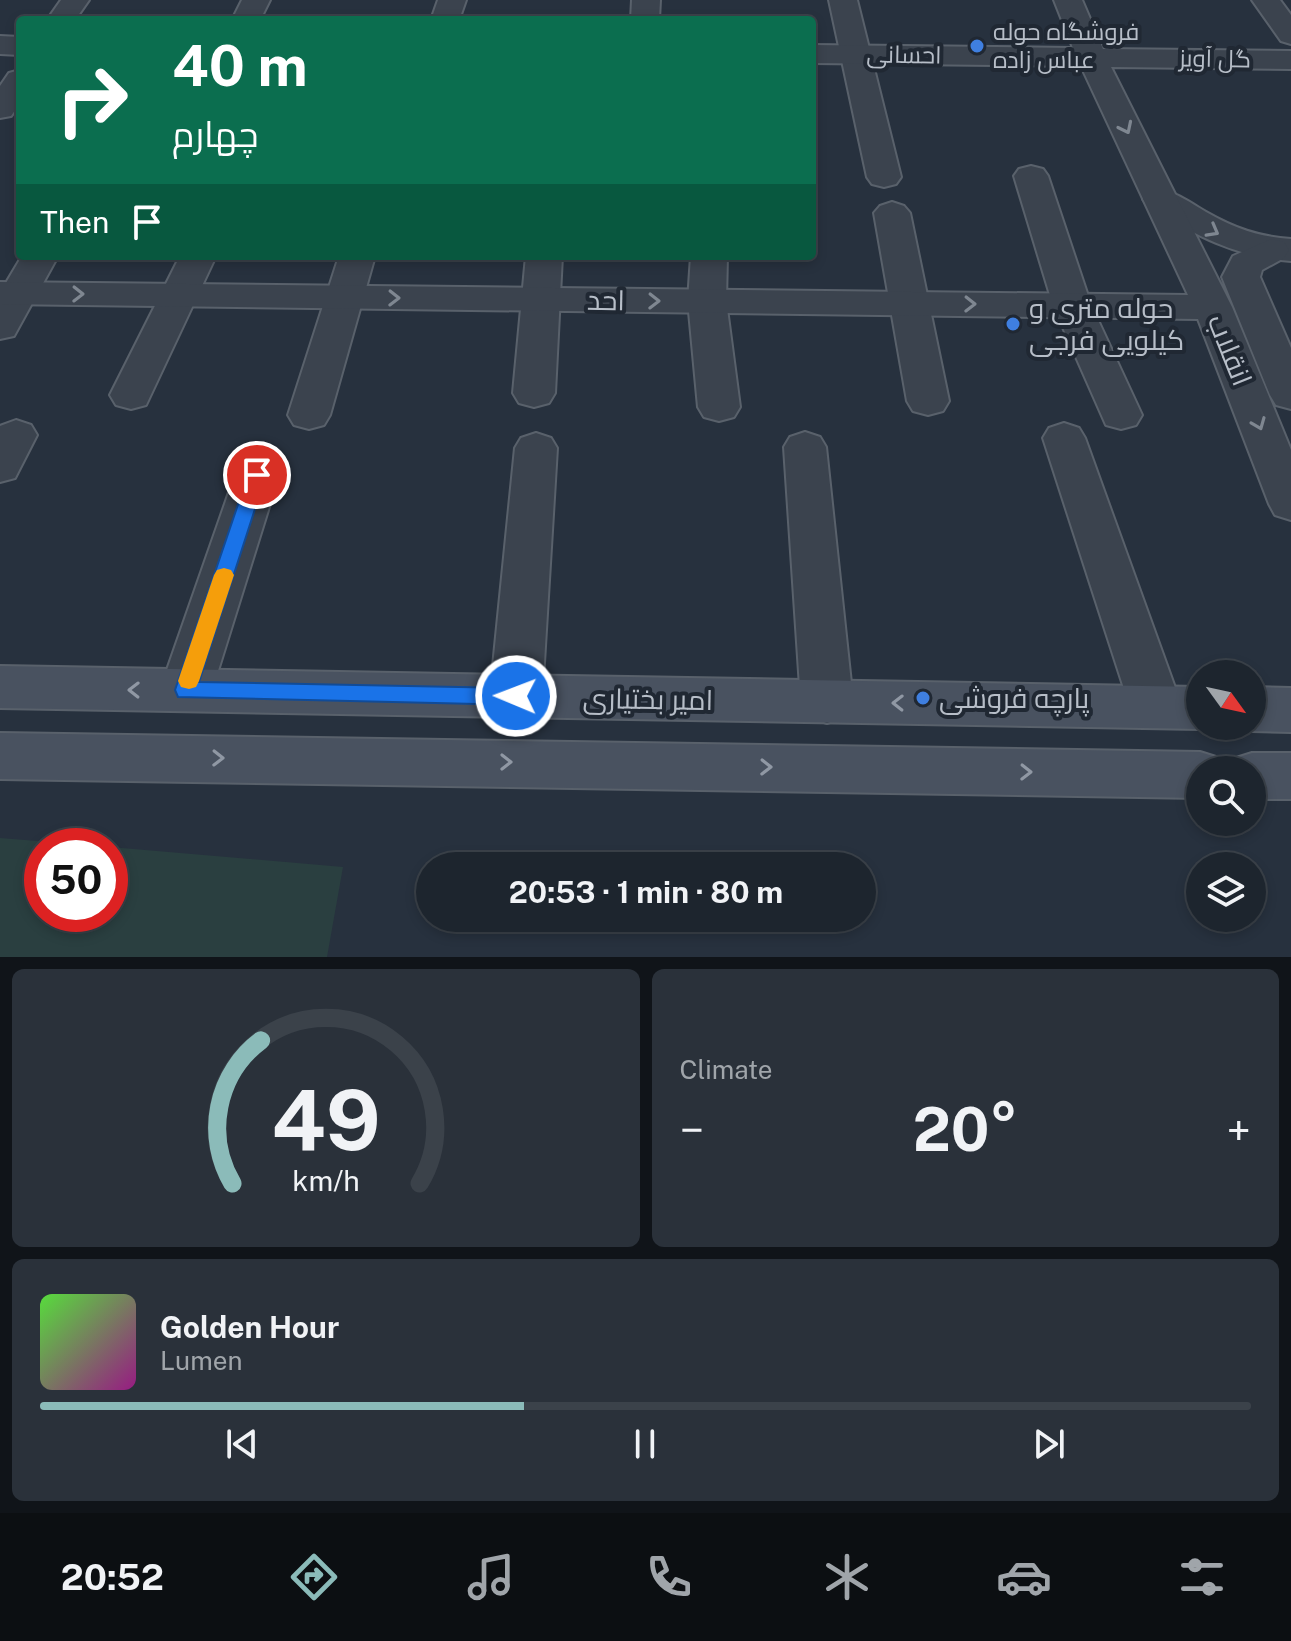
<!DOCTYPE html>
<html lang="en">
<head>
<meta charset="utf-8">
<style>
	body { margin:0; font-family:"Public Sans",Cairo,sans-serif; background:#2a313a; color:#f1f3f6; height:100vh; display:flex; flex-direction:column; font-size:30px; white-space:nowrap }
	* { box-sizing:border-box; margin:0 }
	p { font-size:26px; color:#a0a5aa }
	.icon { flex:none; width:44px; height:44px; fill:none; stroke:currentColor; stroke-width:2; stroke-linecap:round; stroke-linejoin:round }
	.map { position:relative; height:957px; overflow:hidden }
	.details { display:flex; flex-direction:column; gap:12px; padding:12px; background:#101419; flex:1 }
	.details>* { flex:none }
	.banner { position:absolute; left:16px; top:16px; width:800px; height:244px; border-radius:8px; box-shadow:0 4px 12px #0003,0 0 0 2px #3b424a; background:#0b6e4f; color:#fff; overflow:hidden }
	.needle { width:52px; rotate:123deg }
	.buttons { position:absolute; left:1186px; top:660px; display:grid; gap:16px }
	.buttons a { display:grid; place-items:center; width:80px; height:80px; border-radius:50%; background:#1d252e; box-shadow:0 4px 12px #0003,0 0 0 2px #3b424a; font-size:40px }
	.speed { position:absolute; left:24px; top:828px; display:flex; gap:16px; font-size:40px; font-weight:700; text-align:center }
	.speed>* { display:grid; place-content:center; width:104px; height:104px; border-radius:50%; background:#1d252e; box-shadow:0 4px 12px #0003,0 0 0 2px #3b424a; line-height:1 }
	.speed .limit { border:12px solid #d22; background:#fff; color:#111 }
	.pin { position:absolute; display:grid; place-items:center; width:68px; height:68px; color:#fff; margin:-34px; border:4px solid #fff; border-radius:50%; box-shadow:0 2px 8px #0007 }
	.me { position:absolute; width:88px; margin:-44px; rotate:271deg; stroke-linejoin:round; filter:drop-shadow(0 0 6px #0008) }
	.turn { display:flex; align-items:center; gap:28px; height:168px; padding:0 24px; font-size:36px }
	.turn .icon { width:104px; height:104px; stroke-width:2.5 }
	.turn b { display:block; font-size:56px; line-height:68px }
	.then { display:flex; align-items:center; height:76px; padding:0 24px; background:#0003; gap:16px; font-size:30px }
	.big { font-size:60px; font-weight:700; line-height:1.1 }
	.details .tile { flex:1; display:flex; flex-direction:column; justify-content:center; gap:12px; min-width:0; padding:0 28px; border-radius:12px; background:#2a313a }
	.details .dial { align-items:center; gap:0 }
	.dial svg { height:208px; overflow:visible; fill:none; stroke:#3b424a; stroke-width:7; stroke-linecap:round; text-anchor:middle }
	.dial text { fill:#f1f3f6; stroke:none }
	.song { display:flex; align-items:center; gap:24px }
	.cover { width:96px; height:96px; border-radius:12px; background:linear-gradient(135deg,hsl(110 70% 55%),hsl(310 70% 35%)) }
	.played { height:8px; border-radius:4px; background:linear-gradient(90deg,#8bbbb9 40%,#3b424a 40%) }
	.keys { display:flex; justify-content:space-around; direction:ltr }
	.heat { display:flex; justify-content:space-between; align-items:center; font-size:44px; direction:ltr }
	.details .tiles { flex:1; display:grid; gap:12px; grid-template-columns:1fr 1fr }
	.tile:last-child { grid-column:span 2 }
	.trip { position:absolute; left:416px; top:852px; width:460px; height:80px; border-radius:40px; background:#1d252e; box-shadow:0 4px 12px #0003,0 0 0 2px #3b424a; font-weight:700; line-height:80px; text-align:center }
	.menu { display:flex; height:128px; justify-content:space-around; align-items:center; background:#0c0f12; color:#a0a5aa }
	.menu .icon { width:56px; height:56px }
	.menu .selected { color:#8bbbb9 }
	.menu b { font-size:36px; color:#f1f3f6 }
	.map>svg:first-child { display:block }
	.green { fill:#2a3f40 }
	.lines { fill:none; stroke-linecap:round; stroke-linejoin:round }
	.minor-casing { stroke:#59616b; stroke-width:4 }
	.tertiary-casing { stroke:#59616b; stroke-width:4 }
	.secondary-casing { stroke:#59616b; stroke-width:4 }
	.minor { fill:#3b434e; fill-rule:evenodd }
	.tertiary { fill:#3b434e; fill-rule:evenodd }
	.secondary { fill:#495260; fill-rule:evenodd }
	.oneway { stroke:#7f8791 }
	.oneway2 { stroke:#9098a4 }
	.route { fill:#1a73e8; stroke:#114b97; stroke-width:2 }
	.slow { fill:#f59e0b }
	.shop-dot { fill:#3f7fe0; stroke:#202833; stroke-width:3 }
	.labels { text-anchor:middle; stroke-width:8; stroke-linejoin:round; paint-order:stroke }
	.far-poi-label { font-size:24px; fill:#b7bec8; stroke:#202833; text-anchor:start }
	.far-street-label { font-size:24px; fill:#b7bec8; stroke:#202833 }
	.street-label { font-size:28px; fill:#b7bec8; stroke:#202833 }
	.poi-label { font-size:28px; fill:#b7bec8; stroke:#202833; text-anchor:start }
</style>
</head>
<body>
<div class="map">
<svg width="1291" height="957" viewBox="0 0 1291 957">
	<rect width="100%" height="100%" fill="#27313e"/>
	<path class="green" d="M 0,838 L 99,846 L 42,846 L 42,914 L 110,914 L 110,847 L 343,867 L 327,957 L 0,957 Z"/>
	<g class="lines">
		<defs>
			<path id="minor" d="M 61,0 L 89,0 L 75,20 L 47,20 Z
				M 242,0 L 270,0 L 260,20 L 232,20 Z
				M 438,0 L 466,0 L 459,20 L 431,20 Z
				M 632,0 L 660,0 L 659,20 L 631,20 Z
				M 829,0 L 857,0 L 901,177 L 896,184 L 884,187 L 872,184 L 867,177 Z
				M 1252,0 L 1280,0 L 1291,15 L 1291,44 L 1281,41 Z
				M 20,70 L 20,103 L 11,116 L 0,118 L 0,86 L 9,73 Z
				M 1031,166 L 1043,169 L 1048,176 L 1091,305 L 1142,415 L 1136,425 L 1121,429 L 1106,425 L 1053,305 L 1014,176 L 1019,169 Z
				M 1160,189 C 1177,193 1191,203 1206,212 C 1234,228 1259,237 1291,239 L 1291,261 C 1236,257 1194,235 1148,206 L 1143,199 L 1148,192 Z
				M 892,202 L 904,206 L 910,213 L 949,401 L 943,411 L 928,415 L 913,411 L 907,401 L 874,213 L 880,206 Z
				M 22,256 L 58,256 L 14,336 L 0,339 L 0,293 Z
				M 180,256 L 216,256 L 146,405 L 131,409 L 116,405 L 110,395 Z
				M 339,256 L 375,256 L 330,415 L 324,425 L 309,429 L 294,425 L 288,415 Z
				M 526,256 L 562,256 L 555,393 L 549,403 L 534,407 L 519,403 L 513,393 Z
				M 691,256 L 727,256 L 726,301 L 740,407 L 734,417 L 719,421 L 704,417 L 698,407 L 688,301 Z
				M 16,420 L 31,425 L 37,435 L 15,478 L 0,482 L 0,426 Z
				M 1064,423 L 1079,428 L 1085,438 L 1182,707 L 1174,722 L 1156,728 L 1138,722 L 1130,707 L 1043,438 L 1049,428 Z
				M 805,432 L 820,437 L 826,447 L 853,702 L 845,717 L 827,723 L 809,717 L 801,702 L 784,447 L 790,437 Z
				M 536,433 L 551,438 L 557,448 L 542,696 L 534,711 L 516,717 L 498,711 L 490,696 L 515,448 L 521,438 Z
				M 257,460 L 273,464 L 279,475 L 212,690 L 204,705 L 186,711 L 168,705 L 160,690 L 235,475 L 241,464 Z"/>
			<path id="tertiary" d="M 1054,0 L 1082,0 L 1103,49 L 1291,51 L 1291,69 L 1111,67 L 1232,307 L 1291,450 L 1291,520 L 1275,515 L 1269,504 L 1198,319 L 0,304 L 0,282 L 1188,295 L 1081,66 L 812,63 L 812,45 L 1073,48 Z
				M 0,36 L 20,37 L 20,55 L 0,54 Z
				M 1271,239 L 1284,242 L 1289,250 L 1284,258 L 1262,270 L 1260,277 L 1291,348 L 1291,409 L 1276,405 L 1270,395 L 1222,277 L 1233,256 Z"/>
			<path id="secondary" d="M 0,666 L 1200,687 L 1200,726 L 1210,726 L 1200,729 L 0,708 Z
				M 1252,687 L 1291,688 L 1291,732 L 1252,731 L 1239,726 L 1252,726 Z
				M 0,733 L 1200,752 L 1219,758 L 1225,770 L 1200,770 L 1200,798 L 0,779 Z
				M 1252,753 L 1291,753 L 1291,799 L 1252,799 L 1252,770 L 1228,770 L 1233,759 Z"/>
		</defs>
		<use href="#minor" class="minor-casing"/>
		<use href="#tertiary" class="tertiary-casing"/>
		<use href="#secondary" class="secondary-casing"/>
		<use href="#minor" class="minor"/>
		<use href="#tertiary" class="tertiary"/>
		<use href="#secondary" class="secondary"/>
	</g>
	<defs><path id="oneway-chevron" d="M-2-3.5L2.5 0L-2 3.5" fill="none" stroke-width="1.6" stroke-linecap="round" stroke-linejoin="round" transform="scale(2)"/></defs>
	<g class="oneway">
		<use href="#oneway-chevron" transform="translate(1126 128) rotate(64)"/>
		<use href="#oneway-chevron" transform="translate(1213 231) rotate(29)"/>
		<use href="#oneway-chevron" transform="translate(78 294) rotate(1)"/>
		<use href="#oneway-chevron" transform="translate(394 298) rotate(1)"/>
		<use href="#oneway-chevron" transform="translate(654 301) rotate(1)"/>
		<use href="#oneway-chevron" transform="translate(970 304) rotate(1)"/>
		<use href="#oneway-chevron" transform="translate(1259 424) rotate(68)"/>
	</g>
	<g class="oneway2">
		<use href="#oneway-chevron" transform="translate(134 690) rotate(-179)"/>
		<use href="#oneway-chevron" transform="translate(898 703) rotate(-179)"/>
		<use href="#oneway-chevron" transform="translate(218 758) rotate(1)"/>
		<use href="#oneway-chevron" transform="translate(506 762)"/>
		<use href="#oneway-chevron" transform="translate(766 767) rotate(1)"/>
		<use href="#oneway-chevron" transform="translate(1026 772) rotate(1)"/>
	</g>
	<path class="route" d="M 257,469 L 266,475 L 199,682 L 516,688 L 523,690 L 526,696 L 523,703 L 516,705 L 178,697 L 175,690 L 248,475 Z"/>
	<path class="slow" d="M 224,568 L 231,570 L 234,575 L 199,681 L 196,687 L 189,689 L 181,687 L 178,681 L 214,575 L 217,570 Z"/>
	<g class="shop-dot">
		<circle cx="977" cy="46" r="8"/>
		<circle cx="1013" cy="324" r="8"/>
		<circle cx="923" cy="698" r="8"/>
	</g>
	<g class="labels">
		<g class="far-poi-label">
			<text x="993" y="40">فروشگاه حوله<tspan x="993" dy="28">عباس زاده</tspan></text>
		</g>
		<g class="far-street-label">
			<text transform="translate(904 55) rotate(1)" y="8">احسانی</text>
			<text transform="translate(1215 59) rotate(1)" y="8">گل آویز</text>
		</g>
		<g class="street-label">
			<text transform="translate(606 300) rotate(1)" y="10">احد</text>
			<text transform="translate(1230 350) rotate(68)" y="10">انقلاب</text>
			<text transform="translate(648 699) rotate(1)" y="10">امیر بختیاری</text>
		</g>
		<g class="poi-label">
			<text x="1029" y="318">حوله متری و<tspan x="1029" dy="32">کیلویی فرجی</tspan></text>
			<text x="939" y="708">پارچه فروشی</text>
		</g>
	</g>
</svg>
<div class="buttons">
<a><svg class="needle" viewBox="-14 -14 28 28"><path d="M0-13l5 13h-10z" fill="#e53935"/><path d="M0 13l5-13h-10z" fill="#a0a5aa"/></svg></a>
<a><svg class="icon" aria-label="search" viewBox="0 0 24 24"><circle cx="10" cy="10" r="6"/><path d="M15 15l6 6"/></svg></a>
<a><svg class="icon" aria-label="layers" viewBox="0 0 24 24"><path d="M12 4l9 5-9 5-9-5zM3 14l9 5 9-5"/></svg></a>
</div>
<div class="speed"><div class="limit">50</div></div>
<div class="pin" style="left:257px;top:475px;background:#d93025"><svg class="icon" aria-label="arrive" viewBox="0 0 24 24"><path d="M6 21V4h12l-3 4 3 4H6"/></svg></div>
<svg class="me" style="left:516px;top:696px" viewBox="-20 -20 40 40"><circle r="17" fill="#1a73e8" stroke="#fff" stroke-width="3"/><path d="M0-11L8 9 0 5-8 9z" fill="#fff"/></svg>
<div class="trip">20:53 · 1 min · 80 m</div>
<div class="banner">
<div class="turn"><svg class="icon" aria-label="right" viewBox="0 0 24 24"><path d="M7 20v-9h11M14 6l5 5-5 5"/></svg><div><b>40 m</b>چهارم</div></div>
<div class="then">Then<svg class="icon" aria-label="arrive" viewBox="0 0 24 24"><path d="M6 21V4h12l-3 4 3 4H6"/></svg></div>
</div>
</div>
<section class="details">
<div class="tiles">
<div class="tile dial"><svg viewBox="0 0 100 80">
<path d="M14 69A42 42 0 1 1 86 69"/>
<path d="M14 69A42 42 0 0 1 25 14" stroke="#8bbbb9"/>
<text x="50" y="56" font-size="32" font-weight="700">49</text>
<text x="50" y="72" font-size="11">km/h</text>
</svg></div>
<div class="tile"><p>Climate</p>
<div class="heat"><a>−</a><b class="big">20°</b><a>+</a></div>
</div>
<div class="tile">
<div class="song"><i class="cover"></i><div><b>Golden Hour</b><p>Lumen</p></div></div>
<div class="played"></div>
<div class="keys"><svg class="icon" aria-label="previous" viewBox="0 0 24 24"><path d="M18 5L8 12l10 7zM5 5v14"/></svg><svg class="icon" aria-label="pause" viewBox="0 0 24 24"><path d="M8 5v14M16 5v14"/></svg><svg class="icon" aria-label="next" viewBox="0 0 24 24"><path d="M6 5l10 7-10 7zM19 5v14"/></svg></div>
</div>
</div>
</section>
<nav class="menu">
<b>20:52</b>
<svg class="icon selected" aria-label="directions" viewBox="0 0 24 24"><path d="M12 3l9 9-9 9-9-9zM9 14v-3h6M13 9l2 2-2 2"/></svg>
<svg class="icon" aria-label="music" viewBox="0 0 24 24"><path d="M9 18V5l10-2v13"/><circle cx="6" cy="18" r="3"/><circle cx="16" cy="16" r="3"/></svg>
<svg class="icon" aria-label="phone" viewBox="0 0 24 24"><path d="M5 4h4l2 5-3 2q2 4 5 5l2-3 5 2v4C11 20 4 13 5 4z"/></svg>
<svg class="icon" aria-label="climate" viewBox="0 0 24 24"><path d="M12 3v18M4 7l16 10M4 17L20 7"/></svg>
<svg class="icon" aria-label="car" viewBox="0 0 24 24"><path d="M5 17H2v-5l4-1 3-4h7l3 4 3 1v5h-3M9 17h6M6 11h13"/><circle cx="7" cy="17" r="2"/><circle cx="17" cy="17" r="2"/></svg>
<svg class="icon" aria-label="filters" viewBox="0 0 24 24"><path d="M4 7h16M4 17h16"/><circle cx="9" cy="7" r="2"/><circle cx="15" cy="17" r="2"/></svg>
</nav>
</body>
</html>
